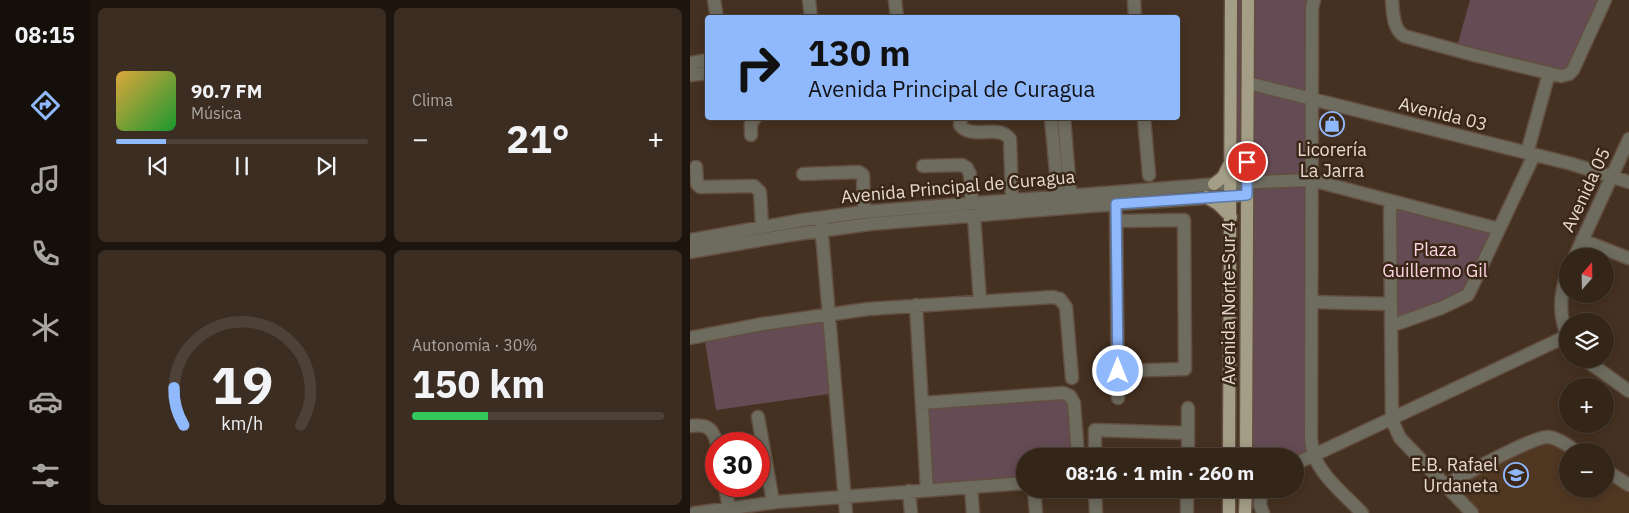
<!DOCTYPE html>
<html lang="es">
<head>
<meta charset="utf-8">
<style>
	body { margin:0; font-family:"IBM Plex Sans",sans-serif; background:#3c2d22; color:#f1f3f6; height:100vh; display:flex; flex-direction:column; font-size:19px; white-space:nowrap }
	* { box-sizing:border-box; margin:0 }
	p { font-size:16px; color:#a9a5a2 }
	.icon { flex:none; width:28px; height:28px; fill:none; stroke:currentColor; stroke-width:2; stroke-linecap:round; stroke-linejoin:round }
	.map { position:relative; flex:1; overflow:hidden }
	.side { display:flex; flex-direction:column; gap:8px; padding:8px; background:#1d140e; width:600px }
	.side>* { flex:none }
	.guide { position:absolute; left:15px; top:15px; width:475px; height:105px; border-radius:5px; box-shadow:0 2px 12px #0003,0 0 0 1px #4e4238; background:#8fb8fd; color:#111; overflow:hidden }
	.needle { width:32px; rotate:20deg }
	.controls { position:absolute; left:869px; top:248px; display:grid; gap:10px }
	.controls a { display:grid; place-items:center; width:55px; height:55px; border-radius:50%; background:#342519; box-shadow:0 2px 12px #0003,0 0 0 1px #4e4238; font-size:25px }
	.speed { position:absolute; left:15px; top:432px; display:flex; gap:10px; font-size:25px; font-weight:700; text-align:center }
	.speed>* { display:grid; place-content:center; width:65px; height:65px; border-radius:50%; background:#342519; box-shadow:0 2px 12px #0003,0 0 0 1px #4e4238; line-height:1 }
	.speed .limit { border:8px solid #d22; background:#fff; color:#111 }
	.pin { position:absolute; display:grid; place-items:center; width:42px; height:42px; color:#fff; margin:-21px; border:2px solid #fff; border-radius:50%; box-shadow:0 1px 5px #0007 }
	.me { position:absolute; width:55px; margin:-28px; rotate:0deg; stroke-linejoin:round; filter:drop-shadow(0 0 4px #0008) }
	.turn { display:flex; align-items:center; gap:18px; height:105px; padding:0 20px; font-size:22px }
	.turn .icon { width:65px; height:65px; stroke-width:2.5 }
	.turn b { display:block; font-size:35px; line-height:42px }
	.big { font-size:38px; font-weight:700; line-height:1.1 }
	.side .card { flex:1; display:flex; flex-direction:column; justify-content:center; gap:8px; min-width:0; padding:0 18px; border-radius:8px; background:#3c2d22 }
	.side .dial { align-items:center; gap:0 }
	.dial svg { height:130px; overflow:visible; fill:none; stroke:#4e4238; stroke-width:7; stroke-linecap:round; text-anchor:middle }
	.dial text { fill:#f1f3f6; stroke:none }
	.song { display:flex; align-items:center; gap:15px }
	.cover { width:60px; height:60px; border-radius:8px; background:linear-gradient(135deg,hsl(40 70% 55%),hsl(130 70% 35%)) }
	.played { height:5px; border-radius:2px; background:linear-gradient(90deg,#8fb8fd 20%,#4e4238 20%) }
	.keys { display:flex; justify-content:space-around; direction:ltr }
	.heat { display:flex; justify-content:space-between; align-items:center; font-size:28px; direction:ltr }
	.charge { height:8px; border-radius:4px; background:linear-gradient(90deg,#34c759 30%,#4e4238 0) }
	.side .tiles { flex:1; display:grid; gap:8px; grid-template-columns:repeat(2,1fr) }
	.trip { position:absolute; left:326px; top:448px; width:288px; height:50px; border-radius:25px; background:#342519; box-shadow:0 2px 12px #0003,0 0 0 1px #4e4238; font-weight:700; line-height:50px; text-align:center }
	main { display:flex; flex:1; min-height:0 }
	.tabs { display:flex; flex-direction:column; width:90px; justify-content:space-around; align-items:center; background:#150f0a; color:#a9a5a2 }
	.tabs .icon { width:35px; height:35px }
	.tabs .on { color:#8fb8fd }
	.tabs b { font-size:22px; color:#f1f3f6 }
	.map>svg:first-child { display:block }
	.built { fill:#503722 }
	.green { fill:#654b54 }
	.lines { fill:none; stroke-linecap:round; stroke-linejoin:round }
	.minor-casing { stroke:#624f40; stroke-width:15 }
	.major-casing { stroke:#624f40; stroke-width:15 }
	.minor { stroke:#6e6b5f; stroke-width:12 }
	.major { stroke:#a59e87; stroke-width:12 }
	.route-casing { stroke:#5d78a4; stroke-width:12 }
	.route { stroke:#8fb8fd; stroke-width:9 }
	.labels { text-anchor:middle; stroke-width:5; stroke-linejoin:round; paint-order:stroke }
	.street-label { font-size:18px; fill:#e6dad0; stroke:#3a2717 }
	.poi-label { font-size:18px; fill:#e6dad0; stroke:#3a2717 }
	.park-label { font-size:18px; fill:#fcd3e0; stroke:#3a2717 }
</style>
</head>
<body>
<main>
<nav class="tabs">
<b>08:15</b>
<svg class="icon on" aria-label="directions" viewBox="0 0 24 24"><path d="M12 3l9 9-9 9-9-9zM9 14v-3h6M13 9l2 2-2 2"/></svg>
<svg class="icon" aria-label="music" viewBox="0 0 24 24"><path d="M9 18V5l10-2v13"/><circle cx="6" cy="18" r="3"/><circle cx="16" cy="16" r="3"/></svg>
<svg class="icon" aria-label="phone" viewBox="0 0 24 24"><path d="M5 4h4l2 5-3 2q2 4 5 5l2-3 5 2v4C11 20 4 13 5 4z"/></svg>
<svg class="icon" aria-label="climate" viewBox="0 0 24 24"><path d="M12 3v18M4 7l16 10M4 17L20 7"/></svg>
<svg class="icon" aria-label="car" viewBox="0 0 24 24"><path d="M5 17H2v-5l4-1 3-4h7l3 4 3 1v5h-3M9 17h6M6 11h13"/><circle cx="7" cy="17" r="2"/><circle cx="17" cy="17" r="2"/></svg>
<svg class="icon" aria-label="filters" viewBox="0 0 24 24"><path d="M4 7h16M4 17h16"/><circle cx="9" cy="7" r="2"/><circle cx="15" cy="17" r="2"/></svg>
</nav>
<section class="side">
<div class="tiles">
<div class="card">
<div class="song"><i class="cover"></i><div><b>90.7 FM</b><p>Música</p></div></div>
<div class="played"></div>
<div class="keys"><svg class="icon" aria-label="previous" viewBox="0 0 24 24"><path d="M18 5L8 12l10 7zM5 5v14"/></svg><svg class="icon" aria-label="pause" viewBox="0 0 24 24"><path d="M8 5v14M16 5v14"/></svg><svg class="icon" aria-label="next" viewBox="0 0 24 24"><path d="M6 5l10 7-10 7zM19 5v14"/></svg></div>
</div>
<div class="card"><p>Clima</p>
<div class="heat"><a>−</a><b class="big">21°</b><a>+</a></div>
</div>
<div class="card dial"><svg viewBox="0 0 100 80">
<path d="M14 69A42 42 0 1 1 86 69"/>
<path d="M14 69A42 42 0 0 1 8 46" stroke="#8fb8fd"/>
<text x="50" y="56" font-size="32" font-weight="700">19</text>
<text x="50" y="72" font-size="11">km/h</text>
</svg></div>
<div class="card"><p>Autonomía · 30%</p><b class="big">150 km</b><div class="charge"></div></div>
</div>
</section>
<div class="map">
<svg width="939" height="513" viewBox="0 0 939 513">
	<rect width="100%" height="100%" fill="#453121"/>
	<path class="built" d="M 852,437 L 878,451 L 878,489 L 915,489 L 915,470 L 939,485 L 939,513 L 782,513 L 755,485 Z"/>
	<path class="green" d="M 541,0 L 624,0 L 623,449 L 605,464 L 605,456 L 556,456 L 557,182 L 541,183 Z
		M 780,0 L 915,0 L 879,74 L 766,50 Z
		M 700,201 L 809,229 L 781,291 L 701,326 Z
		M 139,314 L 146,393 L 26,410 L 14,335 Z
		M 380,396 L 388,456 L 335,456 L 335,483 L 237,490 L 232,403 Z"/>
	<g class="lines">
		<defs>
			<path id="minor" d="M 24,0 L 27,18
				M 119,0 L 121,18
				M 205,0 L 207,18
				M 444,0 L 445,18
				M 624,0 L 622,8 L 621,439 C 622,444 622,450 624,455 C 631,476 657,497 672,513
				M 702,0 C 703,13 703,29 714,36 L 784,55 L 871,76 L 879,74 L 883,70 L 915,0
				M 0,63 L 18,60
				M 0,75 L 18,73
				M 558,83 L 882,164 L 939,182
				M 271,118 L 270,125 C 282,141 309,123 320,139 L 322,200
				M 361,118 L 369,205
				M 374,118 L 381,203
				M 454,118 L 459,175
				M 61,135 L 61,123 L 65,118
				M 837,153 L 859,73
				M 233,166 L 272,165 L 277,168 L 280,174 L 282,203
				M 6,167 L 7,184 L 10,187 L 64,186 L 70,192 L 72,227
				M 113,174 L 169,172 L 173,175 L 174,212
				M 700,201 L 702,420 L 710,438 L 782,513
				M 426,213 L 428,398
				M 284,216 L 290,301
				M 426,221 L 494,220 L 495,369 L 428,371
				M 131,223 L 156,513
				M 0,240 L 113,220 L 174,212 L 541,183 L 621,180 L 809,229
				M 892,240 L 938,258
				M 0,252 L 100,235 L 180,224 L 400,206 L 557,195
				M 885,256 L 939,139
				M 878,273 C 869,294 869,317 878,337
				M 621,302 L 701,304
				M 226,305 L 237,490
				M 701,326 L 751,308 L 778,295 L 844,155
				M 0,338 L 72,324 L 178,309 L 363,297 L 370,299 L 376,307 L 382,378
				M 894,359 L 939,391
				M 232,403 L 373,393 L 380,396 L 384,403 L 388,456
				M 68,417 L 83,502
				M 0,426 C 16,424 23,427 27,444
				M 405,456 L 405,430 L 498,433
				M 498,456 L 498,408
				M 605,464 L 877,336
				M 915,470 L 939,485
				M 755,485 C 773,476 843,436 858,437 C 869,438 878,446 886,451
				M 35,486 L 39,508
				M 281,487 L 283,513
				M 344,489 L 346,513
				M 405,489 L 406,513
				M 571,489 L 570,505 L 573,513
				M 219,491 L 221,513
				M 5,513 L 87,502 L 335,483
				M 497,513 L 497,489"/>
			<path id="major" d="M 524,184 L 533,177 L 540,163
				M 516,197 L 528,204 L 541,217
				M 539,456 L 541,0
				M 556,456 L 558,0
				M 539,513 L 539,489
				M 555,513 L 556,489"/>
		</defs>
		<use href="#minor" class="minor-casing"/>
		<use href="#major" class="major-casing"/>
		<use href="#minor" class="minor"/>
		<use href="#major" class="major"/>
	</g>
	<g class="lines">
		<defs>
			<path id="route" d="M 428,371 L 426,204 L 557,195 L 557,162"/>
		</defs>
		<use href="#route" class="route-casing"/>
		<use href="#route" class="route"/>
	</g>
	<defs>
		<symbol id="shop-ring" viewBox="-11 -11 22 22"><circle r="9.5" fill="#3a2717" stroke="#8fb8fd" stroke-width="1.5"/><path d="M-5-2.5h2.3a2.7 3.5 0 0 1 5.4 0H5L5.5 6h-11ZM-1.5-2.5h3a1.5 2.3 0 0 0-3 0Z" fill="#8fb8fd"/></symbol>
		<symbol id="school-ring" viewBox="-11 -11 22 22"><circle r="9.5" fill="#3a2717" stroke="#8fb8fd" stroke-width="1.5"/><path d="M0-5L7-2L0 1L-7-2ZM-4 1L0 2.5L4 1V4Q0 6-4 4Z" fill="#8fb8fd"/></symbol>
	</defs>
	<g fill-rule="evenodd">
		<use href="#shop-ring" x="628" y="110" width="28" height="28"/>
		<use href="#school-ring" x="812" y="461" width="28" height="28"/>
	</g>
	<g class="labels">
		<g class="street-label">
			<text transform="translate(753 114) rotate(14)" y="6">Avenida 03</text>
			<text transform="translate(268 187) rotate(-5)" y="6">Avenida Principal de Curagua</text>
			<text transform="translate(896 190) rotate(-65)" y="6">Avenida 05</text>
			<text transform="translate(539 303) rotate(-90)" y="6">Avenida Norte-Sur 4</text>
		</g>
		<g class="poi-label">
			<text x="642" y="156">Licorería<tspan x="642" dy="21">La Jarra</tspan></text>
			<text x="808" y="471" text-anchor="end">E.B. Rafael<tspan x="808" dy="21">Urdaneta</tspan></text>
		</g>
		<g class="park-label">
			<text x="745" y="256">Plaza<tspan x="745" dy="21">Guillermo Gil</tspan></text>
		</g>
	</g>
</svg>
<div class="controls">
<a><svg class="needle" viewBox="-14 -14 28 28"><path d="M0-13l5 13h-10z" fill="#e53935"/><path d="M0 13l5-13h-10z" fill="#a9a5a2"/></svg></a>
<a><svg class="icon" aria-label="layers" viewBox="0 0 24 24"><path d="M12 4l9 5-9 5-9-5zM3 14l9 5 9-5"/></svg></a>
<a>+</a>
<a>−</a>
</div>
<div class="speed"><div class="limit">30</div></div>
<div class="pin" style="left:557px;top:162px;background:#d93025"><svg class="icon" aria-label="arrive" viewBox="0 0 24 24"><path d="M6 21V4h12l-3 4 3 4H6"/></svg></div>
<svg class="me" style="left:428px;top:371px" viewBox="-20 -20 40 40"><circle r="17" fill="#8fb8fd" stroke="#fff" stroke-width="3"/><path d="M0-11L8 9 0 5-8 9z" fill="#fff"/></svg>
<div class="trip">08:16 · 1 min · 260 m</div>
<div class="guide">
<div class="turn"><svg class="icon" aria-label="right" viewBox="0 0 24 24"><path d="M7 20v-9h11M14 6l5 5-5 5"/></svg><div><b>130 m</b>Avenida Principal de Curagua</div></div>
</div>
</div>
</main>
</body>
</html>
